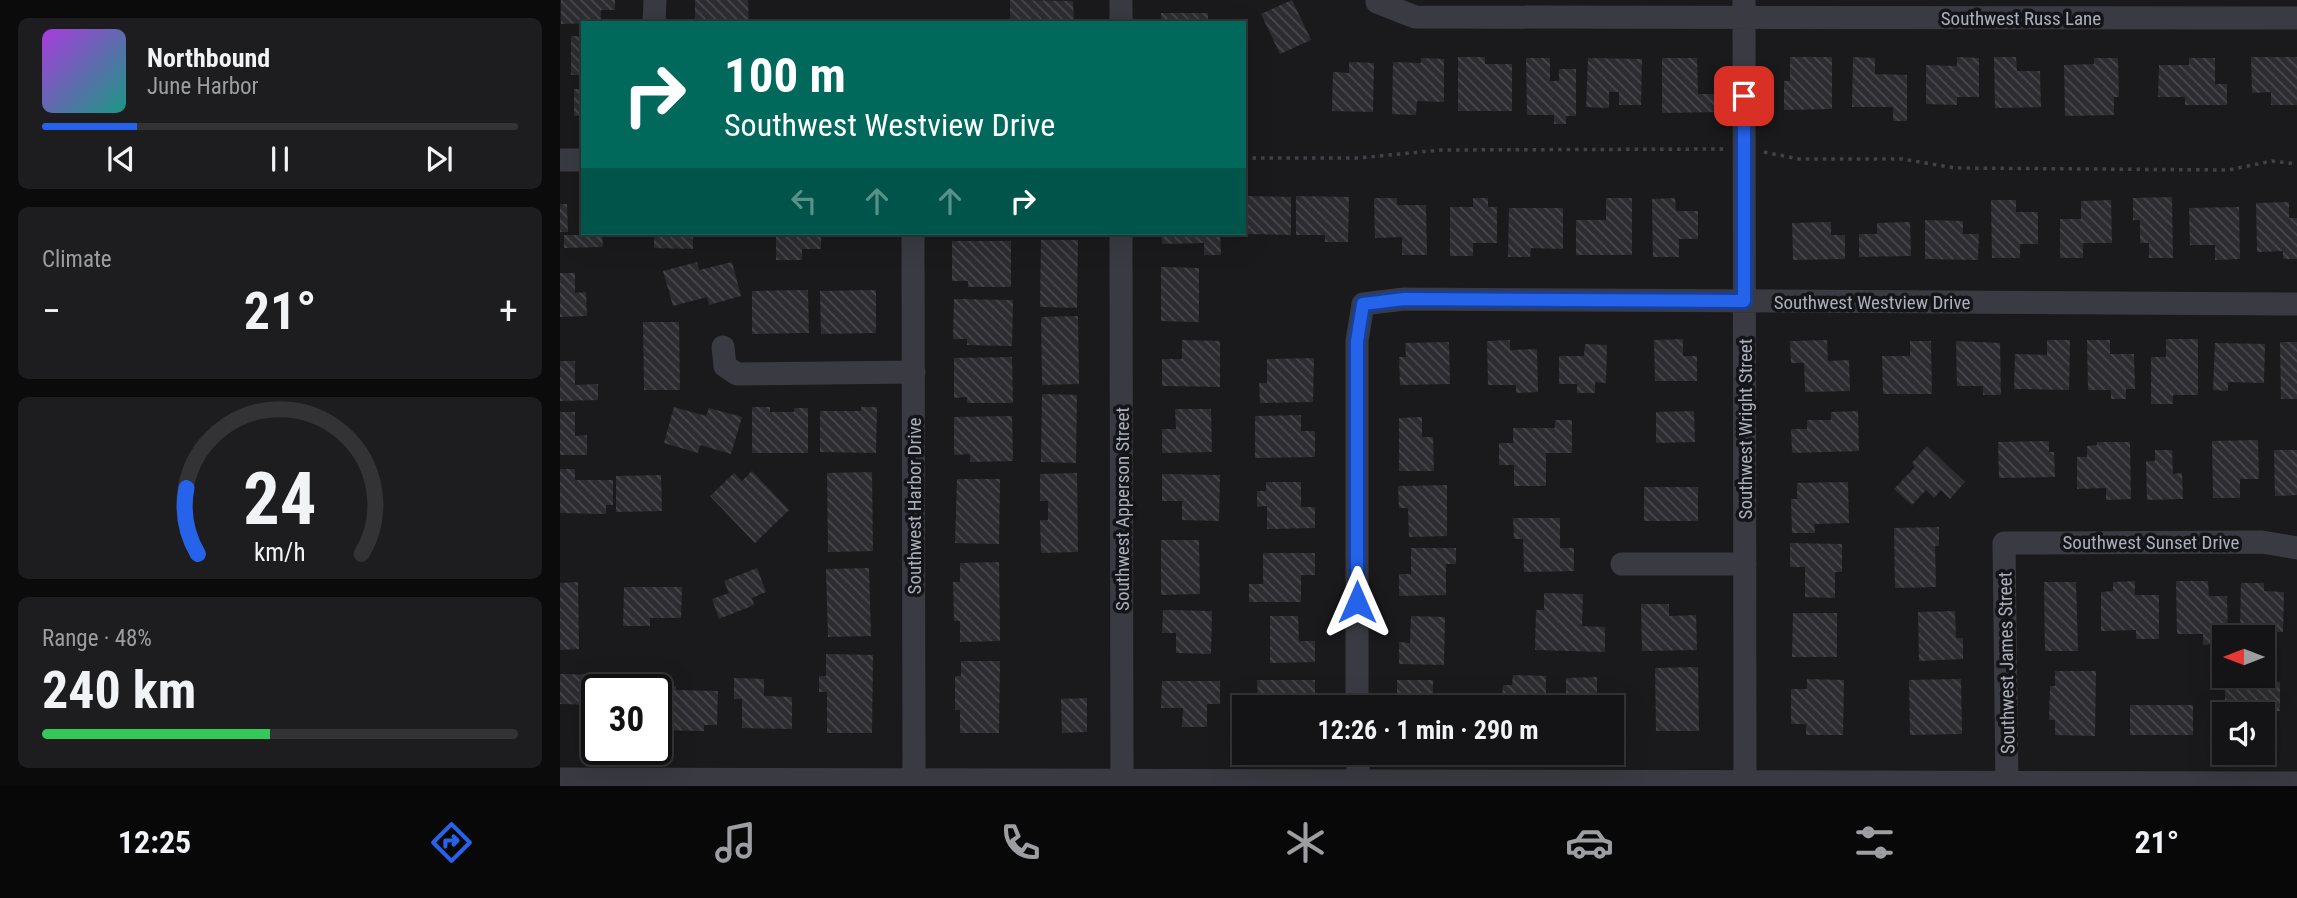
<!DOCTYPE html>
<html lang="en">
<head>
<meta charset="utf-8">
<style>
	body { margin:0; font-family:"Roboto Condensed",sans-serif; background:#1d1d1f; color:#f1f3f6; height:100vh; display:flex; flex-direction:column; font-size:26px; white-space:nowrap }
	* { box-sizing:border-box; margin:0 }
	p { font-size:23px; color:#9d9ea1 }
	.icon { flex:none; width:38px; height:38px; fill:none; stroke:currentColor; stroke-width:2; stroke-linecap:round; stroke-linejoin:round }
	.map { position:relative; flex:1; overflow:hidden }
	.side { display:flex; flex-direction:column; gap:18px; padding:18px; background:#0b0b0c; width:560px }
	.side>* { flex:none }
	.top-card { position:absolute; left:21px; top:21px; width:665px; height:214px; border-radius:0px; box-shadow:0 7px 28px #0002,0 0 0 2px #333335; background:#00695c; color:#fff; overflow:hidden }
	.needle { width:46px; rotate:270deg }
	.controls { position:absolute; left:1652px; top:625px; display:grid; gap:14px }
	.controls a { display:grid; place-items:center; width:63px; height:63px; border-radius:0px; background:#141416; box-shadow:0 7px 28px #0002,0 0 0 2px #333335; font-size:35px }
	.speed { position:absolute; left:21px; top:674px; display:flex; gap:14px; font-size:35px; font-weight:700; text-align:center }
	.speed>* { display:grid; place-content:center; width:91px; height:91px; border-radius:50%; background:#141416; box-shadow:0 7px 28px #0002,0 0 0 2px #333335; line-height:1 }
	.speed .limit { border:4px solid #111; border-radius:10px; background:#fff; color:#111 }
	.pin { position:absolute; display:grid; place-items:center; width:60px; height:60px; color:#fff; margin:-30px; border-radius:14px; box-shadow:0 4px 10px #0006 }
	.me { position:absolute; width:77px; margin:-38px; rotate:0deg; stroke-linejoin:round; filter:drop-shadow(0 0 5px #0008) }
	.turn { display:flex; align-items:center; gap:24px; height:147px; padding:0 28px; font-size:32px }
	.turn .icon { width:91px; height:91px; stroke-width:2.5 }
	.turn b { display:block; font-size:49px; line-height:60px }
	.lanes { display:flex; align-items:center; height:66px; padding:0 28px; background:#0003; justify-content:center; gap:35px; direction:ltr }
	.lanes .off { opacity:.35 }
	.big { font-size:52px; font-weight:700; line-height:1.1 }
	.side .widget { flex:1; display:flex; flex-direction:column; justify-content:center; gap:10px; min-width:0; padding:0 24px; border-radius:10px; background:#1d1d1f }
	.side .dial { align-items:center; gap:0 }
	.dial svg { height:182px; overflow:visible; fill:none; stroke:#333335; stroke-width:7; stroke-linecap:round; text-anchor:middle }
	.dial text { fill:#f1f3f6; stroke:none }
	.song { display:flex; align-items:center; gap:21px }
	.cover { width:84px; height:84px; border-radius:10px; background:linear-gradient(135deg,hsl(280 70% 55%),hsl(170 70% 35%)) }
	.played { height:7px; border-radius:4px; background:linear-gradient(90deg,#2563eb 20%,#333335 20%) }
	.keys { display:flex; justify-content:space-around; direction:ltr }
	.heat { display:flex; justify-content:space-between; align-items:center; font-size:38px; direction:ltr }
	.charge { height:10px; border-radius:5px; background:linear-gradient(90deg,#34c759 48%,#333335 0) }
	.trip { position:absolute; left:672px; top:695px; width:392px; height:70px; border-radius:0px; background:#141416; box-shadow:0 7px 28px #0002,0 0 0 2px #333335; font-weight:700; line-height:70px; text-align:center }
	.tab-bar { display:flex; height:112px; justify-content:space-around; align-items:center; background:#080809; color:#9d9ea1 }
	.tab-bar .icon { width:49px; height:49px }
	.tab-bar .active { color:#2563eb }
	.tab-bar b { font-size:32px; color:#f1f3f6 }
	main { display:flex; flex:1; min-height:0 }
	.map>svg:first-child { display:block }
	.building { fill:url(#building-back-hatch) }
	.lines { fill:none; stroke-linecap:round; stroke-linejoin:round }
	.path { stroke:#404249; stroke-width:3.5; stroke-dasharray:3.5 5; stroke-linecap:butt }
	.minor { stroke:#3a3b42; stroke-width:23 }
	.route-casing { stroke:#184099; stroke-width:18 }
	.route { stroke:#2563eb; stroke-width:12 }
	.labels { text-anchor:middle; stroke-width:7; stroke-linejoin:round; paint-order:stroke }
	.street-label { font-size:19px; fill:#abafbd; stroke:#151518 }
</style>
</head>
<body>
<main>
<section class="side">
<div class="widget">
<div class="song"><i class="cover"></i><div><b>Northbound</b><p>June Harbor</p></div></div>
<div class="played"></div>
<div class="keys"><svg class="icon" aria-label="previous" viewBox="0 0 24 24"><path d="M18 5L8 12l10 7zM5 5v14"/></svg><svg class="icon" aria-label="pause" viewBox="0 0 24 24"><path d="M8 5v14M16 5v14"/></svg><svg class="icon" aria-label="next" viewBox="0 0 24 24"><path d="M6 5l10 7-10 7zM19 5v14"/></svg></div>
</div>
<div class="widget"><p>Climate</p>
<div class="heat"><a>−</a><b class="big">21°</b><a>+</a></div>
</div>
<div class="widget dial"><svg viewBox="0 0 100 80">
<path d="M14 69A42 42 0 1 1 86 69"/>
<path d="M14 69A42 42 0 0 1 9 40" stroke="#2563eb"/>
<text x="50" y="56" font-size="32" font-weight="700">24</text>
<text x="50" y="72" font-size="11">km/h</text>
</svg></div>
<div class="widget"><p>Range · 48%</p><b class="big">240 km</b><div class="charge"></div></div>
</section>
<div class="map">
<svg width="1737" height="786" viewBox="0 0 1737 786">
	<defs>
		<pattern id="building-back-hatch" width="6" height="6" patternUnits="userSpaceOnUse" patternTransform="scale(1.75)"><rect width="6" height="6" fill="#2d2d31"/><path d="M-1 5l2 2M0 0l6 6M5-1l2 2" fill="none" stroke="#49494d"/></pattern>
	</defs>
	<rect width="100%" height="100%" fill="#1a1a1d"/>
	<path class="building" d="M 1,0 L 55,0 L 55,10 L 41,10 L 41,23 L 1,24 Z
		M 135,0 L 188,0 L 189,23 L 135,23 Z
		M 450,0 L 513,1 L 514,23 L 450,23 Z
		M 732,0 L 751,40 L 720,54 L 701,14 Z
		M 601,13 L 648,13 L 648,23 L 601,23 Z
		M 11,36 L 23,36 L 23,75 L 11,75 Z
		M 898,57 L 925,57 L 925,64 L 952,64 L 952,111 L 898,111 Z
		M 1230,57 L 1272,57 L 1272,109 L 1224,110 L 1224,81 L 1230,81 Z
		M 1293,57 L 1315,58 L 1315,74 L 1347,75 L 1347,121 L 1333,121 L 1333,107 L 1292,107 Z
		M 1397,57 L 1419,58 L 1419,97 L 1397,97 L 1397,105 L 1366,104 L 1366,65 L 1397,66 Z
		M 1434,57 L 1456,57 L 1457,71 L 1480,71 L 1481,107 L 1435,108 Z
		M 1691,57 L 1737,57 L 1737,105 L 1711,105 L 1711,92 L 1692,93 Z
		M 861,58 L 884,59 L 884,102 L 857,101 L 856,115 L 832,114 L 833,62 L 861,63 Z
		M 966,58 L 990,58 L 990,81 L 999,81 L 999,69 L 1016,69 L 1016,116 L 1006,116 L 1006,124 L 994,124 L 994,115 L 967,115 Z
		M 1028,58 L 1082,59 L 1081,105 L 1059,105 L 1059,92 L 1049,92 L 1049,108 L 1026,107 Z
		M 1102,58 L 1137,58 L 1138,94 L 1158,94 L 1158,112 L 1102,113 Z
		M 1534,58 L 1558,58 L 1559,97 L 1554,97 L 1554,115 L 1505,116 L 1504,65 L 1534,64 Z
		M 1629,58 L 1655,58 L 1655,84 L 1667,84 L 1667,105 L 1625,105 L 1625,97 L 1598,97 L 1599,65 L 1629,65 Z
		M 789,62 L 814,63 L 813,112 L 772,111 L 773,72 L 789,73 Z
		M 14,89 L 23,89 L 23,116 L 14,116 Z
		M 685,196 L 731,197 L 731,235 L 684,234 Z
		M 736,196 L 789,197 L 788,242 L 765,242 L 765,235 L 736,235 Z
		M 1612,197 L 1613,258 L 1589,258 L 1589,243 L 1580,243 L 1580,220 L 1573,220 L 1573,198 Z
		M 814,198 L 837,198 L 837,205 L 866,205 L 867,255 L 842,255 L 842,237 L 815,238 Z
		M 913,198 L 928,198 L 928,207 L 937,207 L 937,243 L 913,243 L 913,256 L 890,256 L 890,207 L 913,207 Z
		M 1046,198 L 1072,198 L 1072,255 L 1016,255 L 1016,220 L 1046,220 Z
		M 1115,198 L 1116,211 L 1138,211 L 1138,239 L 1119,239 L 1119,257 L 1093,257 L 1092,199 Z
		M 1431,200 L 1456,200 L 1456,212 L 1478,212 L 1478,244 L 1460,244 L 1460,258 L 1432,258 Z
		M 1551,200 L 1552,243 L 1523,243 L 1523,258 L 1500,258 L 1500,219 L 1521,219 L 1521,201 Z
		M 1729,202 L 1729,218 L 1737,218 L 1737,259 L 1723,259 L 1723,251 L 1697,252 L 1696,203 Z
		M 0,204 L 7,204 L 8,232 L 0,232 Z
		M 1679,207 L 1680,259 L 1655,260 L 1655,245 L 1630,245 L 1629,208 Z
		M 949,208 L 1003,208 L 1003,249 L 971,248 L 970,257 L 948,257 Z
		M 1365,220 L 1403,221 L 1403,234 L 1419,234 L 1418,260 L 1365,259 Z
		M 1271,222 L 1271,235 L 1285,235 L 1285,259 L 1233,260 L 1232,223 Z
		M 1350,222 L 1351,256 L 1299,257 L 1299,234 L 1317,234 L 1317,223 Z
		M 25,233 L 42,233 L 43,247 L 4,248 L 4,235 L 25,235 Z
		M 94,233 L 133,233 L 133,249 L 94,248 Z
		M 216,233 L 261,233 L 261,249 L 242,249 L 242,260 L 216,260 Z
		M 602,233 L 660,233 L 661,255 L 644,255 L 644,243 L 602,244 Z
		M 481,240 L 518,240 L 517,308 L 480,307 Z
		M 392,241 L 451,241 L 451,287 L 408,287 L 408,281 L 392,281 Z
		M 137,262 L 139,270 L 172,262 L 181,296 L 149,305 L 147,297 L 113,306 L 103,271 Z
		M 601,267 L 639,268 L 639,322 L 601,321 Z
		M 0,273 L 15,273 L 15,293 L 26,292 L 27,316 L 0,317 Z
		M 248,290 L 249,333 L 192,334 L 192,291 Z
		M 316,290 L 316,333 L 261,334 L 260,291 Z
		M 394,299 L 453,300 L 452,346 L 407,345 L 407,339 L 393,339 Z
		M 518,316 L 519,384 L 482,385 L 481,317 Z
		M 83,322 L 119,322 L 120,390 L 84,390 Z
		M 1123,339 L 1123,356 L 1137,356 L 1137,381 L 1095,381 L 1094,340 Z
		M 1606,339 L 1638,339 L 1638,395 L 1613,395 L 1613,404 L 1591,404 L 1591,357 L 1606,357 Z
		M 622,340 L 660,341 L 660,387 L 602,386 L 602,359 L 622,359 Z
		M 950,340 L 950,350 L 977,349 L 978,392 L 956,393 L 956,385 L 928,385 L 927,341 Z
		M 1267,340 L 1268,361 L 1289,360 L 1290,391 L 1245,392 L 1244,363 L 1231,363 L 1230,341 Z
		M 1487,340 L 1510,340 L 1509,390 L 1454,389 L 1455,354 L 1487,355 Z
		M 1527,340 L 1550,340 L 1550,354 L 1574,354 L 1575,389 L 1566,389 L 1566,399 L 1551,399 L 1551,390 L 1528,390 Z
		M 1350,341 L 1371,341 L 1372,394 L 1323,394 L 1322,356 L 1350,356 Z
		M 1396,341 L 1440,343 L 1441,395 L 1423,395 L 1423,386 L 1397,386 Z
		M 889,342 L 890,384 L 840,385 L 839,357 L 846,357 L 845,343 Z
		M 1720,342 L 1737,342 L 1737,399 L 1721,399 Z
		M 1655,343 L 1705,344 L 1704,383 L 1668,382 L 1668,391 L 1653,390 Z
		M 1025,344 L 1047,345 L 1046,383 L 1035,382 L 1035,393 L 1017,393 L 1017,384 L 999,384 L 999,356 L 1024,356 Z
		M 452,357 L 453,403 L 407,403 L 407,397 L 394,398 L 394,358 Z
		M 754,358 L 753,402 L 700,403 L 699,383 L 707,383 L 707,359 Z
		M 0,361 L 15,361 L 15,385 L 38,384 L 38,400 L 0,401 Z
		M 482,394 L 517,395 L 516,463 L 481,462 Z
		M 114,407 L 146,416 L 149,408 L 182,417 L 171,454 L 140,445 L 138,453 L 104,443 Z
		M 192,407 L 210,407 L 210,412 L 234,412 L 234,408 L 248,408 L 248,453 L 192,453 Z
		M 301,407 L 317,407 L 316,453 L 260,452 L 260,411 L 301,411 Z
		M 615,409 L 651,409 L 652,452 L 602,453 L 602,429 L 616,429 Z
		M 1134,411 L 1135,442 L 1096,443 L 1096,412 Z
		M 1298,411 L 1299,451 L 1232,453 L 1231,429 L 1247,429 L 1247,420 L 1271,420 L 1271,412 Z
		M 0,412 L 15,412 L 15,436 L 27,435 L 27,455 L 0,455 Z
		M 741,415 L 741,431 L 755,431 L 755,457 L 695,458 L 695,416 Z
		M 452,416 L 453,461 L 410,462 L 410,454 L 394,455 L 394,417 Z
		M 862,417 L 862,437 L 873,437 L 874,471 L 839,471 L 839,418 Z
		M 995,420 L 1012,420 L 1012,453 L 986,453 L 986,486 L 954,486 L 954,465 L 939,465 L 939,443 L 953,443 L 953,428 L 995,428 Z
		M 1698,440 L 1699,479 L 1680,479 L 1680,498 L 1653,498 L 1652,441 Z
		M 1489,441 L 1489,452 L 1494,452 L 1495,477 L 1439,478 L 1438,442 Z
		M 1537,442 L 1570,442 L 1571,499 L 1546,500 L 1546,488 L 1517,489 L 1517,457 L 1527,457 L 1527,446 L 1537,445 Z
		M 1367,446 L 1405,482 L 1390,499 L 1381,490 L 1374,498 L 1366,490 L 1352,505 L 1334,489 L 1355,467 L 1352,463 Z
		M 1595,450 L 1612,450 L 1613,474 L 1622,473 L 1623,499 L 1587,500 L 1586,461 L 1595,461 Z
		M 1714,450 L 1737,450 L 1737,495 L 1715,496 Z
		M 0,469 L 15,469 L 15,480 L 53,480 L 53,505 L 46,505 L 46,514 L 0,513 Z
		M 192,471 L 229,510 L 195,543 L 150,496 L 174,473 L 182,481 Z
		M 312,472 L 313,551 L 268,552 L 267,473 Z
		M 517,473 L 518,552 L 481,553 L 480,520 L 488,520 L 488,501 L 480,501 L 480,474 Z
		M 602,474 L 660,475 L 659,521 L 622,520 L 622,501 L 602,501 Z
		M 101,475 L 102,511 L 56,512 L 56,476 Z
		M 397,479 L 440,479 L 439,544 L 395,543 Z
		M 706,482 L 741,482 L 741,507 L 755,507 L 755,528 L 707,529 L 707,506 L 697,507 L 697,491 L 706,491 Z
		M 1288,482 L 1289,523 L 1254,524 L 1255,533 L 1232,533 L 1231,499 L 1237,499 L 1237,483 Z
		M 887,485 L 887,536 L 849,537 L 848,508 L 839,508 L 838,486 Z
		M 1084,487 L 1138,487 L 1138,521 L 1084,521 Z
		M 953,518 L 1000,518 L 1000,548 L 1014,548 L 1014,571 L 964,572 L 963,539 L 954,539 Z
		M 1379,527 L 1379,546 L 1375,546 L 1376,587 L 1335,588 L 1334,528 Z
		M 601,540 L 639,540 L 640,594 L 601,595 Z
		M 1230,543 L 1282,544 L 1282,572 L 1275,572 L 1275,598 L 1245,597 L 1245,567 L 1230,567 Z
		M 851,548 L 896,548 L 896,564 L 886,564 L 886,595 L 839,596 L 839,574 L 851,574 Z
		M 703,553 L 755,553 L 755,575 L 741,575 L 741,602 L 689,602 L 689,584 L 703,584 Z
		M 439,562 L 440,641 L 400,642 L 400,621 L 394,621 L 393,582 L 400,582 L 400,563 Z
		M 197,568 L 206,592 L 192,598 L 194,605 L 159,619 L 152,599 L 169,593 L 164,581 Z
		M 309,568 L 311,636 L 268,637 L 266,569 Z
		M 1575,581 L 1575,595 L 1599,595 L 1599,639 L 1576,639 L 1576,630 L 1541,631 L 1541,592 L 1553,591 L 1553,582 Z
		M 1616,581 L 1648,581 L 1649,596 L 1667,596 L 1668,637 L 1664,637 L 1664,644 L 1643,645 L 1643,634 L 1617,634 Z
		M 18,582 L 19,649 L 0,650 L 0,583 Z
		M 1484,582 L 1516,582 L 1518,651 L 1485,651 Z
		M 1681,583 L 1704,583 L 1704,591 L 1724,592 L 1723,632 L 1680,631 Z
		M 64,587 L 122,587 L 121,618 L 90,618 L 90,626 L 63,626 Z
		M 984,593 L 1023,594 L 1022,626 L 1045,627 L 1045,652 L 975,650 L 976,610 L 984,610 Z
		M 1081,604 L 1109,604 L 1109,616 L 1136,615 L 1137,650 L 1082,651 Z
		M 603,610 L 652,611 L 651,654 L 616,653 L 616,633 L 602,633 Z
		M 1395,611 L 1396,638 L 1403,638 L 1403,659 L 1359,661 L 1358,612 Z
		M 1233,613 L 1277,613 L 1277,657 L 1232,657 Z
		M 710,616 L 738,616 L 739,641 L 755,641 L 755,662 L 710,663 Z
		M 851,616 L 885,617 L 884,665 L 839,664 L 839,642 L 850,643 Z
		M 266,654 L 313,655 L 312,733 L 267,733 L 267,692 L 259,692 L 259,676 L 266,676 Z
		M 401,661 L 440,661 L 439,733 L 400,733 L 400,710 L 395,710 L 395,676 L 401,676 Z
		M 1138,667 L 1139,731 L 1096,731 L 1095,668 Z
		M 1495,671 L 1536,671 L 1535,736 L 1495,735 L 1495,720 L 1489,720 L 1490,686 L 1495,686 Z
		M 0,674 L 47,675 L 46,690 L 37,690 L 37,705 L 0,704 Z
		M 953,675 L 986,676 L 986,707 L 932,707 L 932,696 L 942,696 L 943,685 L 952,685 Z
		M 1037,677 L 1037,693 L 1048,693 L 1048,707 L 1006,707 L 1006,678 Z
		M 174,678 L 204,679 L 204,696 L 232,697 L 232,729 L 182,728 L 182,699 L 174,699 Z
		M 1247,679 L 1284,680 L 1283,735 L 1246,735 L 1246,724 L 1231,724 L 1231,689 L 1247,689 Z
		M 1401,679 L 1402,734 L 1350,735 L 1349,680 Z
		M 697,680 L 755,680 L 755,707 L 708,707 L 708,698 L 698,699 Z
		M 837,680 L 873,680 L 873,707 L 837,707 Z
		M 602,681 L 660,681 L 660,704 L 647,704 L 647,727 L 622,727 L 623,708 L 601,708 Z
		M 1665,682 L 1720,682 L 1720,711 L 1701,711 L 1701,714 L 1665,714 Z
		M 98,686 L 116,686 L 116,690 L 158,691 L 157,725 L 144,725 L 144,731 L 96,730 Z
		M 527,698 L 527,732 L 502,733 L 501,699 Z
		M 1570,705 L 1633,705 L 1633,735 L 1570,735 Z"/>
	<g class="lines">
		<path class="path" d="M 1204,152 L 1239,159 L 1342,159 L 1395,168 L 1669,170 L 1712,161 L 1737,164
			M 684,158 L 798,158 L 881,150 L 1165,149"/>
		<path class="minor" d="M 561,0 L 561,23
			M 1184,0 L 1185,786
			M 817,2 L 855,17 L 1737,18
			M 94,23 L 95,0
			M 0,160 L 23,160
			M 353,233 L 354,780
			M 561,233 L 562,786
			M 163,347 L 165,366 L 177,374 L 354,372
			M 1062,564 L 1185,564
			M 797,707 L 797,341 L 803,304 L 844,299 L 1737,304
			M 798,752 L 798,786
			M 0,779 L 1737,783
			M 1447,786 L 1444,543 L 1702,542 L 1737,548"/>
	</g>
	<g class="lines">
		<defs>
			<path id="route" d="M 797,602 L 797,341 L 803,304 L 844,299 L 1184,301 L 1184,96"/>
		</defs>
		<use href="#route" class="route-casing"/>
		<use href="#route" class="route"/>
	</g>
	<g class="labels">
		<g class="street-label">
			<text x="1461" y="25">Southwest Russ Lane</text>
			<text x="1312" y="309">Southwest Westview Drive</text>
			<text transform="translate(1185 429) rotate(-90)" y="7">Southwest Wright Street</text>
			<text transform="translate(354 506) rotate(-90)" y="7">Southwest Harbor Drive</text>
			<text transform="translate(562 509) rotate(-90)" y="7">Southwest Apperson Street</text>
			<text x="1591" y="549">Southwest Sunset Drive</text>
			<text transform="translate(1446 663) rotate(-91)" y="7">Southwest James Street</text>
		</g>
	</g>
</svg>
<div class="controls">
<a><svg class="needle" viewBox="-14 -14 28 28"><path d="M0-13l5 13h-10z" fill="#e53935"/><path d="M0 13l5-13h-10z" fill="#9d9ea1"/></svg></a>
<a><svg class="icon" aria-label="sound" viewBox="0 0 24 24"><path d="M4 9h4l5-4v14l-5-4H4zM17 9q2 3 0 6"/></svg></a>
</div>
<div class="speed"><div class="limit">30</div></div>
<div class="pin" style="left:1184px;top:96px;background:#d93025"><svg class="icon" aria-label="arrive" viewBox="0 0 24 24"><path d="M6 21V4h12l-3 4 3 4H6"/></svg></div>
<svg class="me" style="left:797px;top:602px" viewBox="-20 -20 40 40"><path d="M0-17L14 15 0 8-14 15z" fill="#2563eb" stroke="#fff" stroke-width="4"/></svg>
<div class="trip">12:26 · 1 min · 290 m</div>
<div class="top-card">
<div class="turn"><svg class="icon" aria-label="right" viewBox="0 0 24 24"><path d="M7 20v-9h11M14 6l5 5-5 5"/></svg><div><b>100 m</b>Southwest Westview Drive</div></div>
<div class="lanes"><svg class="icon off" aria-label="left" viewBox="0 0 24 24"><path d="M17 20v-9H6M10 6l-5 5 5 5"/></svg><svg class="icon off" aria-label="ahead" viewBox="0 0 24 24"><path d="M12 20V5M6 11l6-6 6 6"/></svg><svg class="icon off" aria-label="ahead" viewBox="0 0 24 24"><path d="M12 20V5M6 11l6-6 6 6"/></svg><svg class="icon" aria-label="right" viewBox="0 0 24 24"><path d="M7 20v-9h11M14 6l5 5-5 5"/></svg></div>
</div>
</div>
</main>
<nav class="tab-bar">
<b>12:25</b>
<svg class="icon active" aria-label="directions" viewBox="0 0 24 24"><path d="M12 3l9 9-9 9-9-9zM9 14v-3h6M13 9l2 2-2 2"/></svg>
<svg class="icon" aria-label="music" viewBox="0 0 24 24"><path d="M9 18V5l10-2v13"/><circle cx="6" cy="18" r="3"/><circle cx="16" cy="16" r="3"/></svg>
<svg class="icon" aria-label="phone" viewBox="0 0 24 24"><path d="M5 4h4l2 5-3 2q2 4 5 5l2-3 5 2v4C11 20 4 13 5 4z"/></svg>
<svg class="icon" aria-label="climate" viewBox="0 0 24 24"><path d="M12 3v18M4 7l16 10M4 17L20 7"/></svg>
<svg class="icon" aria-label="car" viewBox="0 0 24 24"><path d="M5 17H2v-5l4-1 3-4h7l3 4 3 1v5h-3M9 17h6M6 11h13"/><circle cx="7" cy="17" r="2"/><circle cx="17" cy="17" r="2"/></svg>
<svg class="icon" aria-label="filters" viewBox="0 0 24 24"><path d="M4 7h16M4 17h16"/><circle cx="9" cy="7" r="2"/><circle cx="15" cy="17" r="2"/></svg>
<b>21°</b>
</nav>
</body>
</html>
